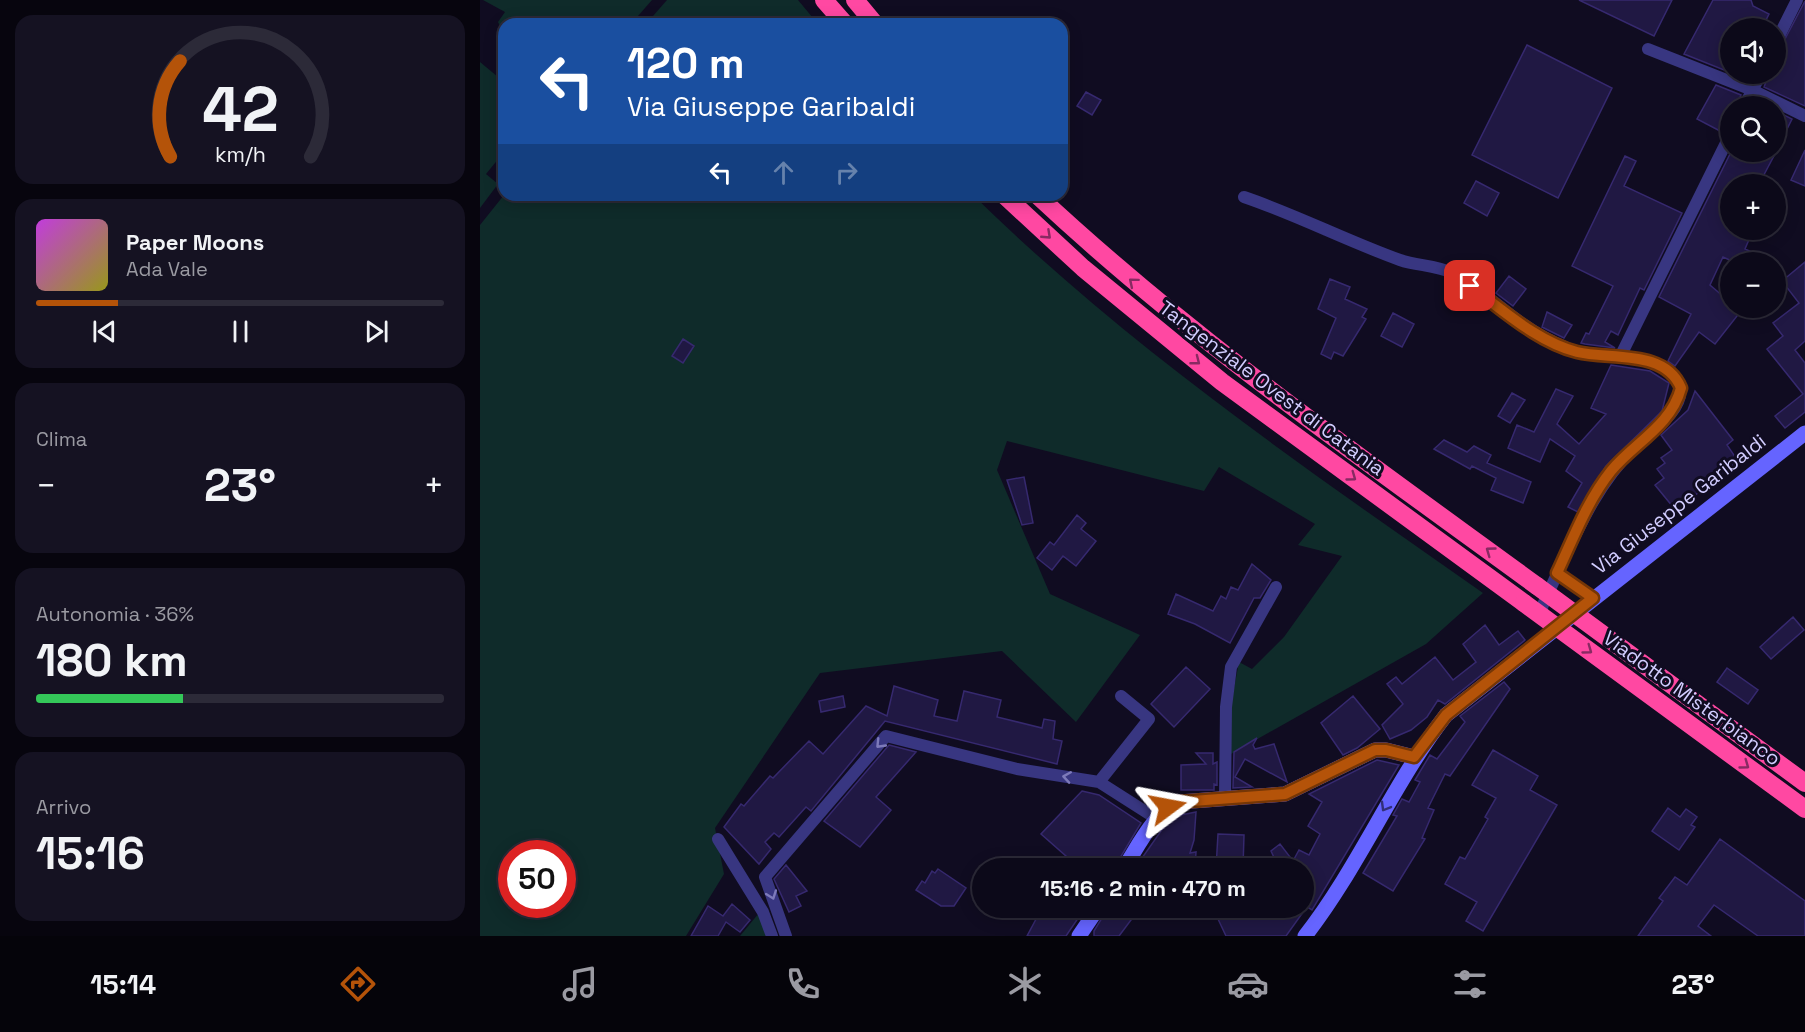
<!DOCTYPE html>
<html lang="it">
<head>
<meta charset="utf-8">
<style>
	body { margin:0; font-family:"Space Grotesk",sans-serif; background:#151222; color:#f1f3f6; height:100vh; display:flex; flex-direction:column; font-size:22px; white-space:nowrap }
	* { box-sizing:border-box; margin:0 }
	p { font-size:20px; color:#9a9aa2 }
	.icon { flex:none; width:33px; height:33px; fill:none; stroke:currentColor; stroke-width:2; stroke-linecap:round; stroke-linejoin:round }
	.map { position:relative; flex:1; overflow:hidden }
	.panel { display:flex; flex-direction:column; gap:15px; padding:15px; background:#07050e; width:480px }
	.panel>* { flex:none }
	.hud { position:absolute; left:18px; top:18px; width:570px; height:183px; border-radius:18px; box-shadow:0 3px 15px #0003,0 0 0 2px #2c2a38; background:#1a4fa0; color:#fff; overflow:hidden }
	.buttons { position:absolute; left:1240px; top:18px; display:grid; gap:12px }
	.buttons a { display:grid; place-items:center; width:66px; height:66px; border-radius:50%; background:#0c0919; box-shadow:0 3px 15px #0003,0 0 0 2px #2c2a38; font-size:30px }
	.speed { position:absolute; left:18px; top:840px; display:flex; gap:12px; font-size:30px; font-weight:700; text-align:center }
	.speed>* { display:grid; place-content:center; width:78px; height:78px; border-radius:50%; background:#0c0919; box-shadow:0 3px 15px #0003,0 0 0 2px #2c2a38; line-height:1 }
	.speed .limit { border:9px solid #d22; background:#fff; color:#111 }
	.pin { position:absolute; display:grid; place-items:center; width:51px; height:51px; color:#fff; margin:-26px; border-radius:12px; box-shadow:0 3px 9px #0006 }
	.me { position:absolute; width:66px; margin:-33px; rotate:77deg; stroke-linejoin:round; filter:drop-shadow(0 0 4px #0008) }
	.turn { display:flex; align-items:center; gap:21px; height:126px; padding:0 30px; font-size:27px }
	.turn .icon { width:78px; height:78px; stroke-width:2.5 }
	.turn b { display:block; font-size:42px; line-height:51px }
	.lanes { display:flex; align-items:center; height:57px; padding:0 30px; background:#0003; justify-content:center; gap:30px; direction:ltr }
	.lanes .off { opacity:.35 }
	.big { font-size:45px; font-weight:800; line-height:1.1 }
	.panel .card { flex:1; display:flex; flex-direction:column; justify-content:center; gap:9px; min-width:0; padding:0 21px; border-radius:18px; background:#151222 }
	.panel .dial { align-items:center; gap:0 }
	.dial svg { height:156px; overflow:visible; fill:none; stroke:#2c2a38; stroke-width:7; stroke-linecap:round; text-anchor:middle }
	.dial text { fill:#f1f3f6; stroke:none }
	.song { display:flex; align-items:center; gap:18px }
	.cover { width:72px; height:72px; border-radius:9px; background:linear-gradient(135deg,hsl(290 70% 55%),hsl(60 70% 35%)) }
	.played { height:6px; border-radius:3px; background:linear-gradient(90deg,#b45309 20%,#2c2a38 20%) }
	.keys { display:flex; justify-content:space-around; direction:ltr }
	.heat { display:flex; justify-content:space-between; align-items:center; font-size:33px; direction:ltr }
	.charge { height:9px; border-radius:4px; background:linear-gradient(90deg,#34c759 36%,#2c2a38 0) }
	.trip { position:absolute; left:492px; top:858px; width:342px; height:60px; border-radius:30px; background:#0c0919; box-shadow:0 3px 15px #0003,0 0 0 2px #2c2a38; font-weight:800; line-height:60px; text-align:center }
	.dock { display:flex; height:96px; justify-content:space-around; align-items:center; background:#05040a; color:#9a9aa2 }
	.dock .icon { width:42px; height:42px }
	.dock .active { color:#b45309 }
	.dock b { font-size:27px; color:#f1f3f6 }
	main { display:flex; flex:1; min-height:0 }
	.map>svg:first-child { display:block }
	.green { fill:#0f2b2a; fill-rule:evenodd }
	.building { fill:#201843; stroke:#36296f; stroke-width:1.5 }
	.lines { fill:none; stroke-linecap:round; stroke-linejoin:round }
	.street { stroke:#383681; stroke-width:12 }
	.secondary { stroke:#6564ff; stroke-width:15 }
	.highway { stroke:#ff48a2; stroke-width:18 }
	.highway-bridge { stroke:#ff48a2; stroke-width:18 }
	.oneway { stroke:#882a62 }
	.oneway2 { stroke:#7d7aba }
	.oneway3 { stroke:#322f7a }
	.route-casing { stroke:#753606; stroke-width:15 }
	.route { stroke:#b45309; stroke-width:10 }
	.labels { text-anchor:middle; stroke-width:6; stroke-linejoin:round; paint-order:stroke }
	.street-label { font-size:20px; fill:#d2cdff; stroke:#100c21 }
</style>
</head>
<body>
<main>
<section class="panel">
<div class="card dial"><svg viewBox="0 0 100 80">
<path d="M14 69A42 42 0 1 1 86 69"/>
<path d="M14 69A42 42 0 0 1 19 20" stroke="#b45309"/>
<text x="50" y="56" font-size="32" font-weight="700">42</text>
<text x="50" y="72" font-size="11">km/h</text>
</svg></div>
<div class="card">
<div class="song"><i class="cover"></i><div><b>Paper Moons</b><p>Ada Vale</p></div></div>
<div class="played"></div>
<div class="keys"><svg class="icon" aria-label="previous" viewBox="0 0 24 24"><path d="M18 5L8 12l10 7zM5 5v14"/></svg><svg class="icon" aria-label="pause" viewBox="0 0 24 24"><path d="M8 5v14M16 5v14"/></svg><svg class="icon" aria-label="next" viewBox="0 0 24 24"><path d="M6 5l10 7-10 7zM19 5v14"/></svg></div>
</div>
<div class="card"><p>Clima</p>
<div class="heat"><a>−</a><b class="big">23°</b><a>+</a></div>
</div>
<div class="card"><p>Autonomia · 36%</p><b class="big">180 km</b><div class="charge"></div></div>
<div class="card"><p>Arrivo</p><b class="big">15:16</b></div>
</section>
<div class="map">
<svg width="1325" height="936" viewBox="0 0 1325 936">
	<rect width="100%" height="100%" fill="#100c21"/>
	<path class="green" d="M 3,0 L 172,0 L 151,24 L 24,24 L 24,34 L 18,22 L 25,12 Z
		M 187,0 L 318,0 L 338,24 L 166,24 Z
		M 0,62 L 24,82 L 24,152 L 6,174 L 18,184 L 0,208 Z
		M 24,195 L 493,195 C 648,347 826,469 1003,593 L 946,644 L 751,754 L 751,704 L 759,662 L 772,669 L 804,637 L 862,556 L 818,545 L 835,524 L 739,467 L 724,491 L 527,441 L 517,470 L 570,594 L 660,635 L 596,722 L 522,651 L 340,673 L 235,828 L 244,874 L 206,936 L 0,936 L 0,225 ZM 32,854 L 82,854 L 82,904 L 32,904 Z
		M 279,913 L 286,936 L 260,936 Z"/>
	<path class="building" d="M 1099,0 L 1192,0 L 1174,36 Z
		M 1233,0 L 1271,0 L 1273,6 L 1289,14 L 1282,28 L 1251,28 L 1249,72 L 1204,54 Z
		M 1325,1 L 1325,106 L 1284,87 L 1289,74 L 1296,74 L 1296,56 Z
		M 1047,45 L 1132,88 L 1078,198 L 992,155 Z
		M 1236,85 L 1261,95 L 1256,106 L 1251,106 L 1251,125 L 1242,132 L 1217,119 Z
		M 606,92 L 621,100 L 612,115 L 597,106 Z
		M 1296,111 L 1312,119 L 1296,151 Z
		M 1325,150 L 1325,186 L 1311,180 Z
		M 1251,152 L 1296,152 L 1279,184 L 1251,184 L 1251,230 L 1260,230 L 1271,235 L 1265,249 L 1293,262 L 1254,262 L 1243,257 L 1230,285 L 1251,303 L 1251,308 L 1261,311 L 1235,344 L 1219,332 L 1195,366 L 1188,361 L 1211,314 L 1179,297 Z
		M 1145,156 L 1156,161 L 1144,186 L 1202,213 L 1164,290 L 1160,288 L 1138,335 L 1131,331 L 1125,342 L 1135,348 L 1105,344 L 1101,343 L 1106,333 L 1109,334 L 1133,286 L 1092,266 Z
		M 996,181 L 1019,193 L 1007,216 L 984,203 Z
		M 1325,262 L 1325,341 L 1315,350 L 1325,363 L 1325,412 L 1305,428 L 1295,416 L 1323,394 L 1287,349 L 1303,336 L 1293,323 L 1319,303 L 1302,281 Z
		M 1029,276 L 1046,289 L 1033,306 L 1016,293 Z
		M 850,279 L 870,287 L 865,299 L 887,309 L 882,317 L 886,319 L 863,356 L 854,352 L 851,359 L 841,354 L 856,318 L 838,309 Z
		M 1067,312 L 1092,325 L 1084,338 L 1062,327 Z
		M 913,313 L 934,324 L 922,347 L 901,336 Z
		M 203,339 L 214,346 L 203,363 L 192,356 Z
		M 1131,365 L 1170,371 L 1189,383 L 1182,411 L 1126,466 L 1098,512 L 1088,507 L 1102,483 L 1086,471 L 1095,456 L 1070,439 L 1060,462 L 1028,448 L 1037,425 L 1054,432 L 1076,389 L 1093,396 L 1077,424 L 1099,444 L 1126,414 L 1111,408 Z
		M 1215,391 L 1253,440 L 1247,445 L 1258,461 L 1204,504 L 1201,501 L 1193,507 L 1175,485 L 1184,478 L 1177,469 L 1185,463 L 1181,458 L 1192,450 L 1181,435 L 1208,410 Z
		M 1032,393 L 1045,400 L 1030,423 L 1018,416 Z
		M 964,440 L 987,452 L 994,446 L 1011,455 L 1007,463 L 1051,482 L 1043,503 L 1011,490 L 1016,478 L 992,466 L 990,469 L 954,449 Z
		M 544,477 L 553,523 L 542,525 L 527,480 Z
		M 597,515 L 606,523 L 601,529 L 616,541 L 596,566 L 583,556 L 572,570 L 557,558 L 570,542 L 574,545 Z
		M 772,564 L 791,580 L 780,598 L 774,598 L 750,643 L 715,624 L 688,614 L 696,594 L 733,611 L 741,596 L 746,599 L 751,587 L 758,590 Z
		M 1313,617 L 1324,630 L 1291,659 L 1280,647 Z
		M 1005,625 L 1019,645 L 1038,631 L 1045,640 L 965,704 L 958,700 L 947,717 L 931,730 L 910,739 L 902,725 L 923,704 L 907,684 L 916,677 L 922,684 L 955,657 L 973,680 L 996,662 L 983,644 Z
		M 706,667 L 730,689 L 694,727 L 671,704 Z
		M 1247,668 L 1278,690 L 1268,704 L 1237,682 Z
		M 1024,682 L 1030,689 L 970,776 L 965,774 L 948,808 L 954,810 L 942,838 L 945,839 L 913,891 L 883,873 L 917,816 L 913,815 L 922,799 L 929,802 L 940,782 L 935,780 L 950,755 L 957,759 L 985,722 L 980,716 Z
		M 414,686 L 458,700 L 454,716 L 477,721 L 484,691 L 521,700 L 517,717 L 562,728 L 564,719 L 575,721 L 573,739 L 582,741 L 577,764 L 405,721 L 331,811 L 326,807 L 299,837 L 294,833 L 285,842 L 291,849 L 279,864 L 244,827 L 261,804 L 264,806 L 290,776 L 293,778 L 329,741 L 343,754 L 386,706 L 407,716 Z
		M 363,696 L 365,707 L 341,712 L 339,701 Z
		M 873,696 L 900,729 L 877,748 L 863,755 L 841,723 Z
		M 777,738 L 773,745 L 775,749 L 794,744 L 807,782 L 765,759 L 755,777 L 772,787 L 753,788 L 754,752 Z
		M 409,745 L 436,752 L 396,797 L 411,810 L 380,847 L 344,821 Z
		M 1013,750 L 1058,776 L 1050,790 L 1077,805 L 1003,931 L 986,921 L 997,902 L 965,884 L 980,857 L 985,859 L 1008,819 L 1005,817 L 1016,798 L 992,785 Z
		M 716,753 L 733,753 L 733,764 L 737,762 L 737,785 L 734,784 L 734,790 L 701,790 L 701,765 L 726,764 Z
		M 897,760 L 919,765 L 832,910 L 824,905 L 824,868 L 799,868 L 791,851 L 800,844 L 813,861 L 819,850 L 829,855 L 840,834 L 828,826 L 842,802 L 829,794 Z
		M 602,791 L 619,795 L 661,823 L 634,868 L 581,868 L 587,857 L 561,834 Z
		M 1188,808 L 1200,817 L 1206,809 L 1217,817 L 1211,825 L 1215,827 L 1199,850 L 1172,831 Z
		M 716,812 L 714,840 L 710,853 L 716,852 L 715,868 L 655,868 L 688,821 L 696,816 Z
		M 738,834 L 764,835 L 763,868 L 736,868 Z
		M 1240,839 L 1325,901 L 1325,936 L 1278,936 L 1234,905 L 1218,926 L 1231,936 L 1158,936 L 1183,901 L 1179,898 L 1195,877 L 1207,885 Z
		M 306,865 L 327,891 L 316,896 L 321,906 L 309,912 L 294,879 Z
		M 458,869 L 486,888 L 474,906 L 461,906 L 436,890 L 442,881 L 445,883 L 452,871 L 455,873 Z
		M 252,904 L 270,920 L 260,932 L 246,922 L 238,936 L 211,936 L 228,906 L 243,916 Z
		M 562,908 L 605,908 L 586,936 L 547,936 Z
		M 628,908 L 660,908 L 639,936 L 614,936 L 614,931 Z
		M 766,908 L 826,908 L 806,936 L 746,936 L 738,919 Z"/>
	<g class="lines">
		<path class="street" d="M 1296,42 L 1317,0
			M 1168,49 L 1272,90 L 1325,116
			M 1264,106 L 1281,74
			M 764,197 C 817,215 867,241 920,260 C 937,266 956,265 972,273 C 1008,292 1036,325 1074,342 C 1082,345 1090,350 1099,352 C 1122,356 1196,355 1200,388 C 1204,411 1169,433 1155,447 C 1118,483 1099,527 1077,574 L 1113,598
			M 1140,357 L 1251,133
			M 1063,620 L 1062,607 L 1077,574
			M 619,782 L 669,719 L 641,696
			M 745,799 L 746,707 L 751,667 L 796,587
			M 238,839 L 283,912 L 292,936
			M 306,936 L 285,877 L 406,736 L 537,769 L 619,782 L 677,819"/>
		<path class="secondary" d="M 644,868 C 659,845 673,814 699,802 L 805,794 L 895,750 L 906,750 L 934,757
			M 599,936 L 618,908
			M 825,936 C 879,867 912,785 966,715 L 1325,433"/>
		<path class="highway" d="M 344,0 L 365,24
			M 375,0 L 395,24
			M 524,195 L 603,268 L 742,382 L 1044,603
			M 557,195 C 712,340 886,461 1057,586"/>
		<path class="highway-bridge" d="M 1057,586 L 1325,783
			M 1044,603 L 1325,809"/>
	</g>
	<defs><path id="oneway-chevron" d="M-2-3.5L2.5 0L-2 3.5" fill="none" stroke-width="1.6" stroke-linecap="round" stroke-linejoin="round" transform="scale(1.5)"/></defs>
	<g class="oneway">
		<use href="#oneway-chevron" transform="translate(567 235) rotate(43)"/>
		<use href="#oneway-chevron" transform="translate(653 282) rotate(-140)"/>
		<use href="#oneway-chevron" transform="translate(716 361) rotate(38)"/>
		<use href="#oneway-chevron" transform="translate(872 477) rotate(36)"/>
		<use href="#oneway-chevron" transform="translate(1010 551) rotate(-144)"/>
		<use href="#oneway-chevron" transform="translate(1108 650) rotate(36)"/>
		<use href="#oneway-chevron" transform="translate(1265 765) rotate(36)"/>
	</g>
	<g class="oneway2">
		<use href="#oneway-chevron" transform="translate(400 744) rotate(134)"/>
		<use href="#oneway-chevron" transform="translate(587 777) rotate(-171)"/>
		<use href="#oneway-chevron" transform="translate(292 895) rotate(70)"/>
	</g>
	<use class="oneway3" href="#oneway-chevron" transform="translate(905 807) rotate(120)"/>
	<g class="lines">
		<defs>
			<path id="route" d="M 688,807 L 699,802 L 805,794 L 895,750 L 906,750 L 934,757 L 966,715 L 1113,598 L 1077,573 C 1093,539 1107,501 1131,471 C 1154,443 1191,426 1201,388 C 1185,349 1130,360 1097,352 C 1057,342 1022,309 990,286"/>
		</defs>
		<use href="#route" class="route-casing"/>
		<use href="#route" class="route"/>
	</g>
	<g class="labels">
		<g class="street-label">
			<text transform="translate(792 388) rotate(37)" y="7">Tangenziale Ovest di Catania</text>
			<text transform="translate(1199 504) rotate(-38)" y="7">Via Giuseppe Garibaldi</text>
			<text transform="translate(1212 698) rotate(36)" y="7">Viadotto Misterbianco</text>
		</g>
	</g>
</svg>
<div class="buttons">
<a><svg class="icon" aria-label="sound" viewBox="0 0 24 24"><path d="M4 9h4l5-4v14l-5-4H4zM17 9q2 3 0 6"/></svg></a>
<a><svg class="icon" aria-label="search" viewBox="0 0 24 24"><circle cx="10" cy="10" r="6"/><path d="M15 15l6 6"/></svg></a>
<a>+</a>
<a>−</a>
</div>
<div class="speed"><div class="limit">50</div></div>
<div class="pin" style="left:990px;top:286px;background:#d93025"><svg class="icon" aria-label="arrive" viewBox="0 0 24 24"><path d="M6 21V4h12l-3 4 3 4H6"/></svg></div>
<svg class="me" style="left:688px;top:807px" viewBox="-20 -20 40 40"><path d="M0-17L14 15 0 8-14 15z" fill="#b45309" stroke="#fff" stroke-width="4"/></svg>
<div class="trip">15:16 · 2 min · 470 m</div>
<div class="hud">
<div class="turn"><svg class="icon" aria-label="left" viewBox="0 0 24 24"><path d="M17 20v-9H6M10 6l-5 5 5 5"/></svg><div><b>120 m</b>Via Giuseppe Garibaldi</div></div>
<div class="lanes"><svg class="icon" aria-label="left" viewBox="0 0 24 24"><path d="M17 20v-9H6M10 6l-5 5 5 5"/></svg><svg class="icon off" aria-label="ahead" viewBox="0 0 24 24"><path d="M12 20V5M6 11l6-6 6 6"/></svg><svg class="icon off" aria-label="right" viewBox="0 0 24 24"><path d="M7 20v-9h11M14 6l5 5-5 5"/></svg></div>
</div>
</div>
</main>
<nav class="dock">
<b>15:14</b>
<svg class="icon active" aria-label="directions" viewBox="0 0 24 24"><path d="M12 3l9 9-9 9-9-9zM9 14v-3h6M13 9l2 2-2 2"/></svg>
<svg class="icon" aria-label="music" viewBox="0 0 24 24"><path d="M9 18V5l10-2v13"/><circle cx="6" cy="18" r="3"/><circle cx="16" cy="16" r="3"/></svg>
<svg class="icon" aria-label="phone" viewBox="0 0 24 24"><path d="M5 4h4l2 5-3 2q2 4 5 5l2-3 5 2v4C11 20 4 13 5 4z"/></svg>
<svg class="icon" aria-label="climate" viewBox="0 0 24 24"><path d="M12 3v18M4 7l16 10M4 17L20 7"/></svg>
<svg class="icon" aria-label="car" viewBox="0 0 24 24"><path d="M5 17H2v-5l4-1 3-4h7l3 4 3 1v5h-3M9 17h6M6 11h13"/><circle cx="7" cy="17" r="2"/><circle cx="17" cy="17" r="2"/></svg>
<svg class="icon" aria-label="filters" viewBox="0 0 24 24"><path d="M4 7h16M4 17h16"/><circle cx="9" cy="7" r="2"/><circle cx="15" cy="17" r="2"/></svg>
<b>23°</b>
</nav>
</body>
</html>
